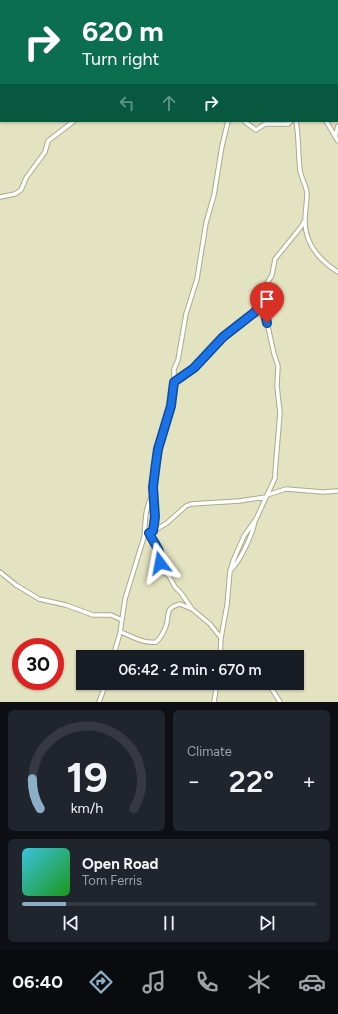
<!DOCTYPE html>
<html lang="en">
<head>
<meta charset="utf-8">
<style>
	body { margin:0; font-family:Figtree,sans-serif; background:#20242c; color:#f1f3f6; height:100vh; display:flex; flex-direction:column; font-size:15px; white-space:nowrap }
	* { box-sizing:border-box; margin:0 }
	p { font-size:13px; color:#9ea1a6 }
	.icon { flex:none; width:22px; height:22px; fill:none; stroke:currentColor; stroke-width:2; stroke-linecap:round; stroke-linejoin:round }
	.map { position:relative; height:702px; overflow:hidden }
	.side { display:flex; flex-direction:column; gap:8px; padding:8px; background:#0d0f14; flex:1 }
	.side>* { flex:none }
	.guide { position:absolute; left:0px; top:0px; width:338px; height:122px; box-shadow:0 1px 3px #0004; background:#0b6e4f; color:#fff; overflow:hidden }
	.speed { position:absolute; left:12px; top:638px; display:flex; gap:8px; font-size:20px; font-weight:700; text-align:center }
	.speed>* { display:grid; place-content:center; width:52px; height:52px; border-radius:50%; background:#171b24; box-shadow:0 1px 3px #0004; line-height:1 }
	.speed .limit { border:6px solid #d22; background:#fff; color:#111 }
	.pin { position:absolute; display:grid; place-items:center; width:34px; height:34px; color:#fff; margin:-41px -17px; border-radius:50% 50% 50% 0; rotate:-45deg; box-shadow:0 0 4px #0007 }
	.pin .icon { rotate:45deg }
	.me { position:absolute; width:44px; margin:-22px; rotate:347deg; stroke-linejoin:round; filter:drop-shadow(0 0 3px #0008) }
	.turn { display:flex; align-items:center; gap:14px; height:84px; padding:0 16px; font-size:18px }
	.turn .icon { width:52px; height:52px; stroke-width:2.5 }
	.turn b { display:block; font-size:28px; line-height:34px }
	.lanes { display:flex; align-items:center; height:38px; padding:0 16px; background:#0003; justify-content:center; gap:20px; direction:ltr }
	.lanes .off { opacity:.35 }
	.big { font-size:30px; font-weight:600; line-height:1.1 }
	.side .tile { flex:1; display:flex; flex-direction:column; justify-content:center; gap:6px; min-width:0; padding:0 14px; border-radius:6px; background:#20242c }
	.side .dial { align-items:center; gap:0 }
	.dial svg { height:104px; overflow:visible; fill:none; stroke:#363941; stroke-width:7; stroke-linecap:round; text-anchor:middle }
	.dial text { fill:#f1f3f6; stroke:none }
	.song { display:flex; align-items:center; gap:12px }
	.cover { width:48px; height:48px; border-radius:6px; background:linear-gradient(135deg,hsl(190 70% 55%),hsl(120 70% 35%)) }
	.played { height:4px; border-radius:2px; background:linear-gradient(90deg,#8daec7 15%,#363941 15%) }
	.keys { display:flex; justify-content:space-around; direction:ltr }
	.heat { display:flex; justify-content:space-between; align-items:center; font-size:22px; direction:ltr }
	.side .tiles { flex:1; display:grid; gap:8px; grid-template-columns:1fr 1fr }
	.tile:last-child { grid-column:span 2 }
	.trip { position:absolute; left:76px; top:650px; width:228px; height:40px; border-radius:0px; background:#171b24; box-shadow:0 1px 3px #0004; font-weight:600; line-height:40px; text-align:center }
	.tab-bar { display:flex; height:64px; justify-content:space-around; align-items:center; background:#090b0e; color:#9ea1a6 }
	.tab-bar .icon { width:28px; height:28px }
	.tab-bar .active { color:#8daec7 }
	.tab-bar b { font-size:18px; color:#f1f3f6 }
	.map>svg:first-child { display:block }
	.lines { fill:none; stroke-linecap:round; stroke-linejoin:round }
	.street-casing { stroke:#aaaa89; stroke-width:5.5 }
	.street { stroke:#fff; stroke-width:3.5 }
	.route-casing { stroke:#114b97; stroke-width:10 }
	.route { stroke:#1a73e8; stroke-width:7 }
</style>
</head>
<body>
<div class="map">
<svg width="338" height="702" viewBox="0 0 338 702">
	<rect width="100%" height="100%" fill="#e4e3c1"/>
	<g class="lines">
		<defs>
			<path id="street" d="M 73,0 L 73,1
				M 173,0 L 173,1
				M 211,0 L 212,1
				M 253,0 L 254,1
				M 272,1 L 273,0
				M 0,21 L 1,21
				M 337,65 L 338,65
				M 296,121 C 299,137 298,154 300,170 C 301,178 306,185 307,193 C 307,202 305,212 305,221 C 305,243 319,260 338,272
				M 326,121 L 338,141
				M 245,122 L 256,130 L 265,124 L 288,124 L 291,121
				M 335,137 L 338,126
				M 0,197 L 15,194 L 21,190 L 26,178 L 45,152 L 48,141 L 74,121
				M 174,383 L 194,368 L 223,337 L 255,312 L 262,299
				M 267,495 L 286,489 L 323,492 L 338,491
				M 153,531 L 155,517 L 153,487 L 158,449 L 171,406 L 174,383 L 174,369 L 178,360 L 186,314 L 197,279 L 206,223 L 214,195 L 222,146 L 228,121
				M 149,533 L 159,550 L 161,556 L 160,564 L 164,572 L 169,576 L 175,587 L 181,593 L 192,609 L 210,624 L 221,638
				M 144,537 C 146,521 144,509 153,494
				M 231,570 C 241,559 252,536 255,521
				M 0,572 L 16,585 L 39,599 L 66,605 L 93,615 L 111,615 L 122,620
				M 121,632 C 131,636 144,644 156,642 C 160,639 164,631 166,626 C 170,615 164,608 180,604 L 192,609
				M 113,657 L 120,633 L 125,599 L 144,537 L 167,523 L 186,506 L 191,504 L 239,501 L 266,497
				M 220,657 L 221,638 L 227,605 L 230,571 L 233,561 L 244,536 L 256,519 L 275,478 L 275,473 L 280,413 L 277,386 L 278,366 L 274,354 L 262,299 L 264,288 L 272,275 L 275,259 L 301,227 L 305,220
				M 268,683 L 280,702
				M 99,702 L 106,683
				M 214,702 L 217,683"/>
		</defs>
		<use href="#street" class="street-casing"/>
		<use href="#street" class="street"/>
	</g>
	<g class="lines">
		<defs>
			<path id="route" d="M 160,563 C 162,550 154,544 149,533 L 153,531 L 155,517 L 153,487 L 156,463 L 158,449 L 171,406 L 174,382 L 194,368 L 223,337 L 255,312 L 262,299 L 267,323"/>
		</defs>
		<use href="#route" class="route-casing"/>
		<use href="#route" class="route"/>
	</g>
</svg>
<div class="speed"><div class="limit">30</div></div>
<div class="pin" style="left:267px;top:323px;background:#d93025"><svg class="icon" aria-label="arrive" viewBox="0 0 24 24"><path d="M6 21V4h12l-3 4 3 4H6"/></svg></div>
<svg class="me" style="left:160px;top:563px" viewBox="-20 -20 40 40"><path d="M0-17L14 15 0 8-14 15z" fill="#1a73e8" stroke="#fff" stroke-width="4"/></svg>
<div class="trip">06:42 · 2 min · 670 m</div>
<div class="guide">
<div class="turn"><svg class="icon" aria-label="right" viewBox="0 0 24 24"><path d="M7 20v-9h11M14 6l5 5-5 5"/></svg><div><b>620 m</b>Turn right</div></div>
<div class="lanes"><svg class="icon off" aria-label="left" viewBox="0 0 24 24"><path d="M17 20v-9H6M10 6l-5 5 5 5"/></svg><svg class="icon off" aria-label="ahead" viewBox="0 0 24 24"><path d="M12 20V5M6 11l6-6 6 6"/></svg><svg class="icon" aria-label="right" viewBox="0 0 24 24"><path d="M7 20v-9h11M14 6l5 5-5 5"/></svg></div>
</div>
</div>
<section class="side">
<div class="tiles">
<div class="tile dial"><svg viewBox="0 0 100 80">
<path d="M14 69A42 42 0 1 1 86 69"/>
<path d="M14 69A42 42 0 0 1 8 46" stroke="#8daec7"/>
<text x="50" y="56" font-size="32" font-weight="700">19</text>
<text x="50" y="72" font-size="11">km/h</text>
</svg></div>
<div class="tile"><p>Climate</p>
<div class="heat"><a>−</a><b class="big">22°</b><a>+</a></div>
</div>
<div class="tile">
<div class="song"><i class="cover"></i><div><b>Open Road</b><p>Tom Ferris</p></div></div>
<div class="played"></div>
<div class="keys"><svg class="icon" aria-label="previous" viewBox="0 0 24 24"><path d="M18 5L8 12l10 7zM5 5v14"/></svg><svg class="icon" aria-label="pause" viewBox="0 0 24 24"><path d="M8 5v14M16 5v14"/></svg><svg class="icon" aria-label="next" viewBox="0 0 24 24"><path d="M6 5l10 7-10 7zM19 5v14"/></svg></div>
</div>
</div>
</section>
<nav class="tab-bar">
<b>06:40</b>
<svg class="icon active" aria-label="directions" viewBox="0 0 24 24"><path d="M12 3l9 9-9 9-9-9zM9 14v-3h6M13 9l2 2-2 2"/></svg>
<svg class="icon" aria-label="music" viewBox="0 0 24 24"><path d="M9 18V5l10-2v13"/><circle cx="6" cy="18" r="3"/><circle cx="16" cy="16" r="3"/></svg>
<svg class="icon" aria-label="phone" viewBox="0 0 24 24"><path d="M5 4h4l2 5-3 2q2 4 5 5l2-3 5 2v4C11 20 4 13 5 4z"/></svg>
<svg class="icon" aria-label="climate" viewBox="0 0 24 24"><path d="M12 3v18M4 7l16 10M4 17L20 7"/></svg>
<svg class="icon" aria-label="car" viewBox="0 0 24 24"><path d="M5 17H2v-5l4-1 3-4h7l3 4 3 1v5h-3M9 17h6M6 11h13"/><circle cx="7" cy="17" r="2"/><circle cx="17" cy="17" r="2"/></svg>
</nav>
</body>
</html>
